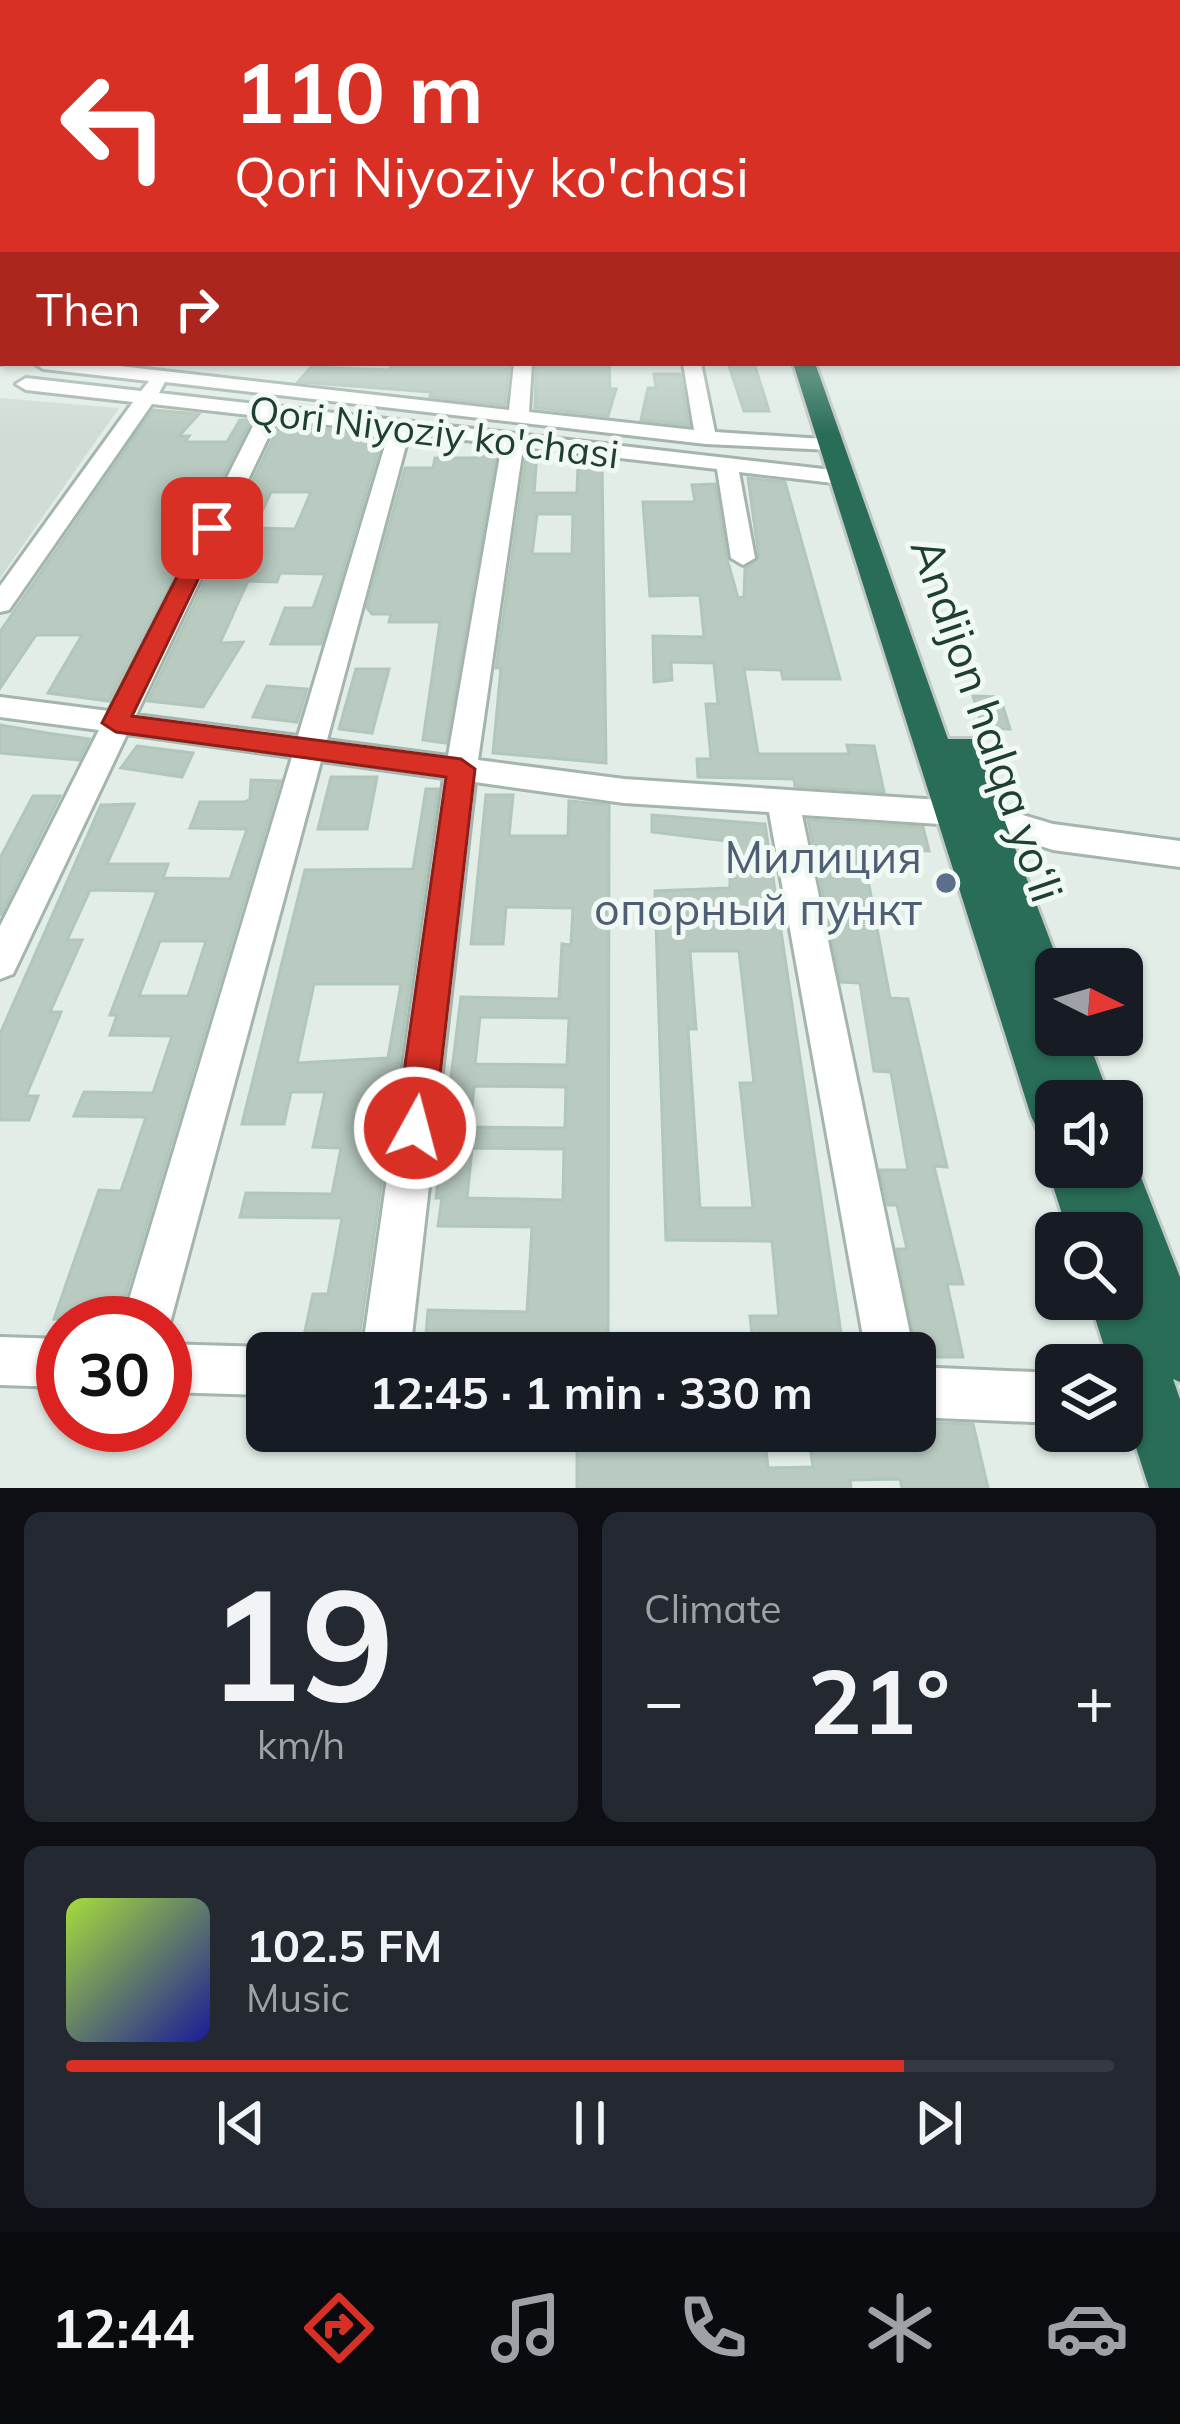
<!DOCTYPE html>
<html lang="en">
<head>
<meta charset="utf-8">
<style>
	body { margin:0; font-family:Mulish,sans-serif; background:#242831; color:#f1f3f6; height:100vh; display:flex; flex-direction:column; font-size:45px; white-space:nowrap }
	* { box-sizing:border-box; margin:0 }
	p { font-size:39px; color:#9ea1a6 }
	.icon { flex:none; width:66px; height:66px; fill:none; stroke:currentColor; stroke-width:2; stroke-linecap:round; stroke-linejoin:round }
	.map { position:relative; height:1488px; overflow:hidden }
	.drawer { display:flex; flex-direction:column; gap:24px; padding:24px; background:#0d0f14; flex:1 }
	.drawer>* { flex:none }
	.guide { position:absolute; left:0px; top:0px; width:1182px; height:366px; box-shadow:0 3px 9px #0004; background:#d93025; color:#fff; overflow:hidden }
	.needle { width:78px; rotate:95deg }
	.tools { position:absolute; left:1035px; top:948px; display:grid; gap:24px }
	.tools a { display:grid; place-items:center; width:108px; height:108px; border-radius:18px; background:#171b24; box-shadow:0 3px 9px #0004; font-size:60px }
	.speed { position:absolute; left:36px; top:1296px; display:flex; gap:24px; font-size:60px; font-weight:700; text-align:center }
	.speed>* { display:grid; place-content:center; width:156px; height:156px; border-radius:50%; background:#171b24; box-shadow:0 3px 9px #0004; line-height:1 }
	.speed .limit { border:18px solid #d22; background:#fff; color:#111 }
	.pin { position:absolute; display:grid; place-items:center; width:102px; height:102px; color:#fff; margin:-51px; border-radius:24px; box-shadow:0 6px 18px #0006 }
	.me { position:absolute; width:132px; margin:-66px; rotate:7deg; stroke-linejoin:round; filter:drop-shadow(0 0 9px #0008) }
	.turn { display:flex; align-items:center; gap:42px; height:252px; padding:0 36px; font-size:54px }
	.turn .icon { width:156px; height:156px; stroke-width:2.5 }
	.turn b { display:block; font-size:84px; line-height:102px }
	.then { display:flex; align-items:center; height:114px; padding:0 36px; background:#0003; gap:24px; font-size:45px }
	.big { font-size:90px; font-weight:700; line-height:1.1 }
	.drawer .card { flex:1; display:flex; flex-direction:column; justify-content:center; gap:18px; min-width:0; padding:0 42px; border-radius:18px; background:#242831 }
	.drawer .dial { align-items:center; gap:0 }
	.dial b { font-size:156px; line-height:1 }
	.song { display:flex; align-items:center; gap:36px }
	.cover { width:144px; height:144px; border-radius:18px; background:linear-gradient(135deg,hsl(80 70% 55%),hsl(240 70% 35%)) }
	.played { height:12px; border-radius:6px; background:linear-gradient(90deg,#d93025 80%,#363941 80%) }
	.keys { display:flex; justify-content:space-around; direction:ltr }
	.heat { display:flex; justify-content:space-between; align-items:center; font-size:66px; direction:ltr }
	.drawer .tiles { flex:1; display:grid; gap:24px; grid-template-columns:1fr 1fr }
	.card:last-child { grid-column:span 2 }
	.trip { position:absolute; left:246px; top:1332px; width:690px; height:120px; border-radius:18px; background:#171b24; box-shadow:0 3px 9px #0004; font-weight:700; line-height:120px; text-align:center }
	.tab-bar { display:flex; height:192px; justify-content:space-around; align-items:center; background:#090b0e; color:#9ea1a6 }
	.tab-bar .icon { width:84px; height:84px }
	.tab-bar .current { color:#d93025 }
	.tab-bar b { font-size:54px; color:#f1f3f6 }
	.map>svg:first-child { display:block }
	.built { fill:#cfddd5 }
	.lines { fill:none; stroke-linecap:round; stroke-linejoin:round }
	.river { fill:#84d3d6; fill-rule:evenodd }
	.building { fill:#b9cbc1; stroke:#b2c7bc; stroke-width:3; fill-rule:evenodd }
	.minor-casing { stroke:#a3b5ad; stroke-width:6 }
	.highway-casing { stroke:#c1c9c6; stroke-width:6 }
	.minor { fill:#fff; fill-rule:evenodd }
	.highway { fill:#296d58; fill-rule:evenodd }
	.route { fill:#d93025; stroke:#8d1f18; stroke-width:3 }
	.service-dot { fill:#5c6f8a; stroke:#f1f9f4; stroke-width:4.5 }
	.labels { text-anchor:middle; stroke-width:10; stroke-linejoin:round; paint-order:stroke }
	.far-street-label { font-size:39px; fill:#203f33; stroke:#f1f9f4 }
	.street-label { font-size:45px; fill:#203f33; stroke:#f1f9f4 }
	.service-label { font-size:45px; fill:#4e5e75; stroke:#f1f9f4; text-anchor:end }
</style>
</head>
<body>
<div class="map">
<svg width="1180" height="1488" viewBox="0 0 1180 1488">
	<rect width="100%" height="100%" fill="#e1ede6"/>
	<path class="built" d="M 0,398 L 119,408 L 0,578 Z"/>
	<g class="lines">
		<path class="river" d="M 1179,314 L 1180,314 L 1180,328 L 1179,328 Z"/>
	</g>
	<path class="building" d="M 392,363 L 509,363 L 505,405 L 430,397 L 431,392 L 298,382 L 311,367 L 390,370 Z
		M 536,363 L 609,363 L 610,389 L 616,389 L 608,416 L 535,408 Z
		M 728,363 L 754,363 L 769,411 L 744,411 Z
		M 654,374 L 680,374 L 689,425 L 641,420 L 648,388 L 656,388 Z
		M 153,410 L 199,414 L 179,436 L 189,436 L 185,442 L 227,442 L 240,420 L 251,420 L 109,701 L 48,693 L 82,635 L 36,635 L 0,688 L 0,632 Z
		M 280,424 L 383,436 L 321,644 L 271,644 L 285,608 L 313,608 L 325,574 L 280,573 L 277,582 L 248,581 L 220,643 L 243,642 L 203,707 L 148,701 ZM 271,492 L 311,492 L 295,529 L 254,528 Z
		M 478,446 L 497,448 L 446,743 L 423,740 L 440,622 L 389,622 L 391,614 L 372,614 L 367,608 L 405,468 L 433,468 L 435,458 L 476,458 Z
		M 527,452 L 537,453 L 534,493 L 577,493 L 578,465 L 602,465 L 606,763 L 493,753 L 501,668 L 496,668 ZM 537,514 L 573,514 L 572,554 L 532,554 Z
		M 748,478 L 785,482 L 840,679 L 783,679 L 781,670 L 744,669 L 758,754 L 849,754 L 847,745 L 874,746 L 884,792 L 795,786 L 794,779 L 698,777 L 697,759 L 711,759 L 706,704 L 718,704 L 714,663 L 671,662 L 672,680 L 654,682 L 653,636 L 704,637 L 700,595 L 650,596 L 643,502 L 695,502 L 692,485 L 715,484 L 727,559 L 738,598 L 744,597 L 745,569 L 759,557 Z
		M 356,669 L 389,669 L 372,733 L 339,729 Z
		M 267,686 L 307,689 L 297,722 L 253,717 Z
		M 973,696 L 1000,697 L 1010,729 L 983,728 Z
		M 0,725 L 47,733 L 89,739 L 79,760 L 0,753 Z
		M 137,746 L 193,753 L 182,777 L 121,768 Z
		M 331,777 L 377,777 L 367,829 L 318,829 Z
		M 251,780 L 280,781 L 118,1320 L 54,1319 L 99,1190 L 121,1191 L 146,1117 L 74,1116 L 84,1092 L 153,1093 L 172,1036 L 110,1035 L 117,1015 L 110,1015 L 157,891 L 90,890 L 67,940 L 82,940 L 50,1012 L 61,1012 L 26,1096 L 38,1096 L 29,1120 L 0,1120 L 0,1034 L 101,805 L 134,804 L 107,864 L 168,864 L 163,878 L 230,879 L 247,829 L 190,828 L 200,802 L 245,802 L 250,799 ZM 160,941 L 206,941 L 188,996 L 139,996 Z
		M 426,789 L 438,789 L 360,1332 L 305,1331 L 313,1294 L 328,1294 L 342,1218 L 240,1217 L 246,1193 L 332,1194 L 341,1148 L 313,1147 L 325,1092 L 291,1092 L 284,1124 L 242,1124 L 305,870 L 413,869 ZM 314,984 L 401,984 L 388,1058 L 297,1063 Z
		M 486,795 L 513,795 L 509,836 L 568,836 L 569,801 L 609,805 L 608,1350 L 425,1348 L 428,1310 L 527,1312 L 532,1227 L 438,1226 L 442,1198 L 436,1198 L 461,997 L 559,999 L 562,944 L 571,945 L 573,908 L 506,907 L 503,944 L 471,944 ZM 480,1017 L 569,1018 L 567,1065 L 475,1064 ZM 474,1086 L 566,1087 L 565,1128 L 470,1127 ZM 472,1148 L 564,1149 L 563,1200 L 467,1198 Z
		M 33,796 L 60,796 L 0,916 L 0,858 Z
		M 652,815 L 765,824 L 844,1353 L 754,1353 L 750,1316 L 779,1316 L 772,1241 L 666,1240 L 655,891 L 730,888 L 730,870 L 727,841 L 652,832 ZM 690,951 L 739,951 L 754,1083 L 740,1083 L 753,1208 L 700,1208 L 688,1029 L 696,1029 Z
		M 808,820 L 923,827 L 929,851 L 862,848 L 890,998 L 908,999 L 947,1167 L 934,1166 L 963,1284 L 947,1284 L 963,1357 L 918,1357 L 897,1249 L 907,1249 L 897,1205 L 888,1205 L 880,1170 L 908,1170 L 891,1072 L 874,1071 L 860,983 L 841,982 Z
		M 915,1422 L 973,1424 L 988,1488 L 902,1488 L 900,1479 L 850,1480 L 851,1488 L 577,1488 L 577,1450 L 630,1449 L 629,1431 L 764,1431 L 768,1468 L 813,1467 L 808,1431 L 915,1431 Z"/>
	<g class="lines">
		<defs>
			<path id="minor" d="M 0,226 L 3,226 L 3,234 L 0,234 Z
				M 0,352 L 3,352 L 5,363 L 0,364 Z
				M 34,363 L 93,363 L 509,410 L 514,363 L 532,363 L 529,412 L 694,430 L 683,363 L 701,363 L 715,432 L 838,440 L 838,448 L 831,450 L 706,444 L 165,382 L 159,393 L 850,472 L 850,482 L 842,484 L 739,472 L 755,558 L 743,565 L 731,558 L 717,469 L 523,447 L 478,760 L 624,779 L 955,801 L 970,810 L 983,803 L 1053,824 L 1180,841 L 1180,867 L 1053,850 L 972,824 L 968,818 L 955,825 L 802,815 L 914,1353 L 866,1353 L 769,812 L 624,803 L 475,782 L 410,1353 L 362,1353 L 444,778 L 321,761 L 170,1323 L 165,1334 L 165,1323 L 122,1323 L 292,757 L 127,734 L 13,974 L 0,979 L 0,926 L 99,730 L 0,717 L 0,697 L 109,711 L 258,416 L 152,404 L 9,610 L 0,612 L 0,586 L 133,402 L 26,390 L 16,384 L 26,378 L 141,391 L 149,381 L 43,369 ZM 277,419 L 389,432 L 298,736 L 136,715 ZM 409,434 L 502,444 L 448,756 L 327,740 Z
				M 0,1337 L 63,1339 L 63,1387 L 0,1385 Z
				M 165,1344 L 267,1347 L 282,1353 L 267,1353 L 267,1395 L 165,1392 Z
				M 915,1367 L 1056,1373 L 1056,1423 L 915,1417 Z"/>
			<path id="highway" d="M 793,363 L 815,363 L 948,739 L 972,739 L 977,748 L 1061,969 L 1056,969 L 1056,1035 L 1086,1035 L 1111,1101 L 1056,1101 L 1056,1140 L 1039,1133 L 1031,1116 Z
				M 1122,1146 L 1130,1149 L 1180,1277 L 1180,1382 L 1173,1379 L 1180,1399 L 1180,1488 L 1149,1488 L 1122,1404 L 1122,1365 L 1110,1365 L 1089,1299 L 1122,1299 L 1122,1233 L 1068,1233 L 1047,1167 L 1056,1148 L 1056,1167 L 1122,1167 Z"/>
		</defs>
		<use href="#minor" class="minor-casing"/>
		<use href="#highway" class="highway-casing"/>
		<use href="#minor" class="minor"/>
		<use href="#highway" class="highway"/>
	</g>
	<linearGradient id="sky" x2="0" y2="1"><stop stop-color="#80c0e1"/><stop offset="0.52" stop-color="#f2f7f4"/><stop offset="1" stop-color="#f2f7f4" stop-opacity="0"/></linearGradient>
	<rect width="1180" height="433" fill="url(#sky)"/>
	<path class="route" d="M 212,522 L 223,528 L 132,716 L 461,759 L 475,769 L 434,1128 L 428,1141 L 415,1147 L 402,1141 L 396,1128 L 446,777 L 116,732 L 102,723 L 202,528 Z"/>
	<circle class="service-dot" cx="946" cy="883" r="12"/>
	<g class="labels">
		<g class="far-street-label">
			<text transform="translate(434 432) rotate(7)" y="14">Qori Niyoziy ko'chasi</text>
		</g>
		<g class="street-label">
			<text transform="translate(987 720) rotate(71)" y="16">Andijon halqa yo‘li</text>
		</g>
		<g class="service-label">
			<text x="922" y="873">Милиция<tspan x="922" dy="52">опорный пункт</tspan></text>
		</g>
	</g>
</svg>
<div class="tools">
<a><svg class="needle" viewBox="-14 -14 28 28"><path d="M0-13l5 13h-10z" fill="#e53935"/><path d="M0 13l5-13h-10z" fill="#9ea1a6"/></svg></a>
<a><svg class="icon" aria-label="sound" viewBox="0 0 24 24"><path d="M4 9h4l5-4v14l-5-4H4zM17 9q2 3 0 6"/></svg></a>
<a><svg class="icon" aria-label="search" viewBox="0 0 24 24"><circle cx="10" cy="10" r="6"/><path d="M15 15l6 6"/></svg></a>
<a><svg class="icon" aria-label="layers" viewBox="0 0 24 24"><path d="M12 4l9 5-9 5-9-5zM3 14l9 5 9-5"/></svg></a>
</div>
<div class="speed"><div class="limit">30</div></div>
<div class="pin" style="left:212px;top:528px;background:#d93025"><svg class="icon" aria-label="arrive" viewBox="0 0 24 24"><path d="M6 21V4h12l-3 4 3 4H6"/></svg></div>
<svg class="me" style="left:415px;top:1128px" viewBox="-20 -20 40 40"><circle r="17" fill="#d93025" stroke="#fff" stroke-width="3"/><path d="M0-11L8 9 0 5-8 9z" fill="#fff"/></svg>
<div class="trip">12:45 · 1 min · 330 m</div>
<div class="guide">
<div class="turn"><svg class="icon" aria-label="left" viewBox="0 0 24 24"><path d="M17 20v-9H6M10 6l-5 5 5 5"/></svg><div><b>110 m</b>Qori Niyoziy ko'chasi</div></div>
<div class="then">Then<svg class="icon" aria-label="right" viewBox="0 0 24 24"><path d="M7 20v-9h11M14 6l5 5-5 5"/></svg></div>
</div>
</div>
<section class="drawer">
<div class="tiles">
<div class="card dial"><b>19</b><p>km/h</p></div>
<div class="card"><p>Climate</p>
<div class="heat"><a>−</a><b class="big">21°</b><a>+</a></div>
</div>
<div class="card">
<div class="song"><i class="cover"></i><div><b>102.5 FM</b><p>Music</p></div></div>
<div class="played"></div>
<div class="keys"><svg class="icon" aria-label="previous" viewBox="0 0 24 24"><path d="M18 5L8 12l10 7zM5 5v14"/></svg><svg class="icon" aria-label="pause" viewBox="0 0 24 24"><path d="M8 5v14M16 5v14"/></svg><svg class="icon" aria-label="next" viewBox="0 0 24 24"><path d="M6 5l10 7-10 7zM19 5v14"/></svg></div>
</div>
</div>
</section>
<nav class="tab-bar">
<b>12:44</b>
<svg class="icon current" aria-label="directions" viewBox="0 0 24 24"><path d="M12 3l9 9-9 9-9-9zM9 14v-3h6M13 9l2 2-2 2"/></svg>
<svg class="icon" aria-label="music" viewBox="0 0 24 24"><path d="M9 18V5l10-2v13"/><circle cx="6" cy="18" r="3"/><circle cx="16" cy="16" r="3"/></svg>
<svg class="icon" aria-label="phone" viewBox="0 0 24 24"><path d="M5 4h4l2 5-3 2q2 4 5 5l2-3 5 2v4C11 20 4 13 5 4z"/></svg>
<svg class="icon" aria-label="climate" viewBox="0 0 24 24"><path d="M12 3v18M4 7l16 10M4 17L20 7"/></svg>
<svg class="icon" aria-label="car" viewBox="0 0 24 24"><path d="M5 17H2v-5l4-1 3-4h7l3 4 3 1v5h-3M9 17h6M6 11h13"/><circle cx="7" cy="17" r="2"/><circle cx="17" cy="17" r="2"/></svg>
</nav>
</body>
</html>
